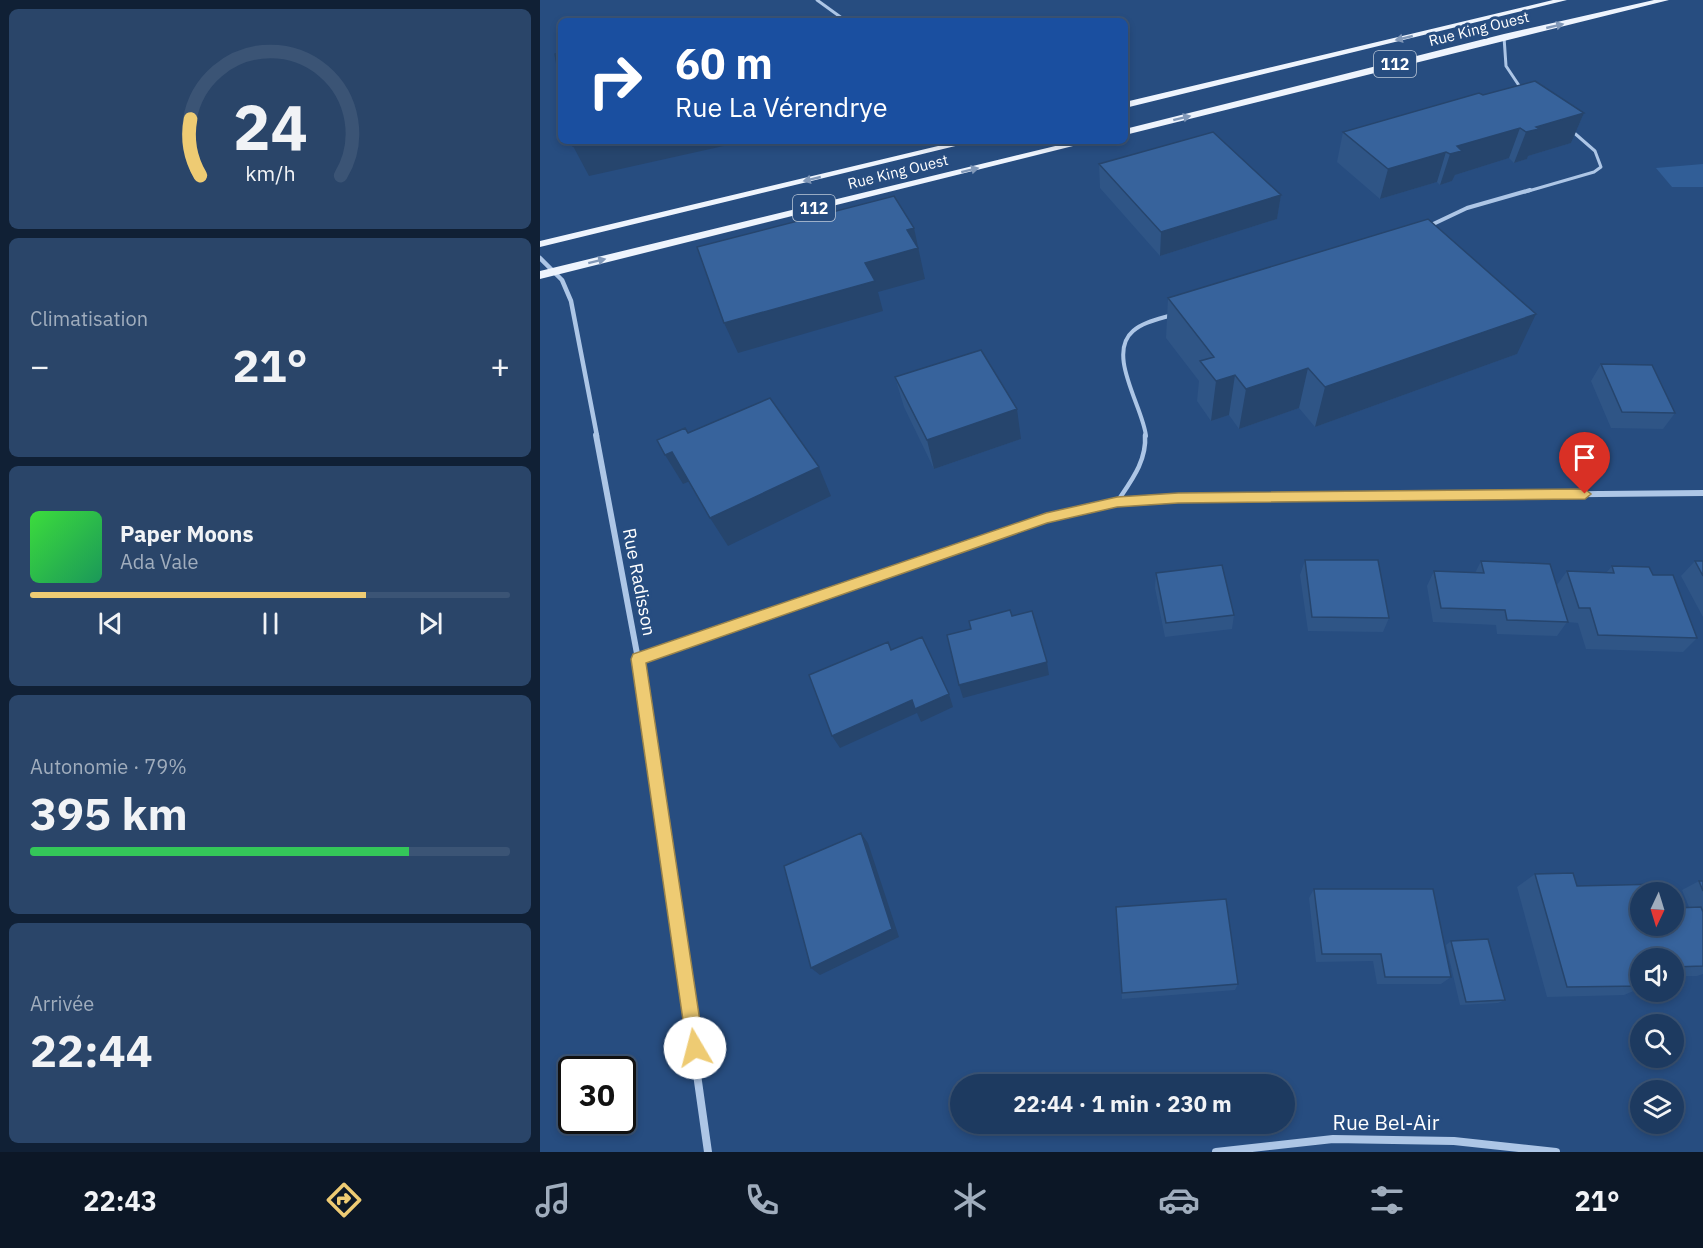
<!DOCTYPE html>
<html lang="fr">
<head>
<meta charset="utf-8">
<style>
	body { margin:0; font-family:"IBM Plex Sans",sans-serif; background:#2a4569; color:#f1f3f6; height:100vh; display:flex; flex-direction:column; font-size:22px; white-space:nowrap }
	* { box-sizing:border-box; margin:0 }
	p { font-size:20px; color:#a0adbd }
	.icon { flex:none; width:33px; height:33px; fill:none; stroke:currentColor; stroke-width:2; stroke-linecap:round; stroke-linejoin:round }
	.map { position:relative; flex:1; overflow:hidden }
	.side { display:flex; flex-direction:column; gap:9px; padding:9px; background:#102035; width:540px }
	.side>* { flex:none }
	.guide { position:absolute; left:18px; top:18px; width:570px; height:126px; border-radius:9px; box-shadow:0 3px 9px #0003,0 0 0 2px #3b5475; background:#1a4fa0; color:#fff; overflow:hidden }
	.needle { width:39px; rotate:184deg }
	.buttons { position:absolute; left:1090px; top:882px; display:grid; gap:12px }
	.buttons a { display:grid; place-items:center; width:54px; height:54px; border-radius:50%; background:#1d3a60; box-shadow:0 3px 9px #0003,0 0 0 2px #3b5475; font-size:30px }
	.speed { position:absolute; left:18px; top:1056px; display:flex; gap:12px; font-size:30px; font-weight:700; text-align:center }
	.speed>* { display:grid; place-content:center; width:78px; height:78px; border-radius:50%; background:#1d3a60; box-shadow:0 3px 9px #0003,0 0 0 2px #3b5475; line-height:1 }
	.speed .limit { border:3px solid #111; border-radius:9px; background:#fff; color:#111 }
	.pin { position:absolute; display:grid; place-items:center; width:51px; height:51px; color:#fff; margin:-62px -26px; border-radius:50% 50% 50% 0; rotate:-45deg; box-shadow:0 0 6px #0007 }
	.pin .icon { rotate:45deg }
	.me { position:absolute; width:66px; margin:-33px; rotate:352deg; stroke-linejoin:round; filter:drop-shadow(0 0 4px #0008) }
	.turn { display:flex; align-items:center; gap:21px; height:126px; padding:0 18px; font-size:27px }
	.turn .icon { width:78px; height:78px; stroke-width:2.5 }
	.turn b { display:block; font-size:42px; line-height:51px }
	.big { font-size:45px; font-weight:700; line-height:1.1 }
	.side .tile { flex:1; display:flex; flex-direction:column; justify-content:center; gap:9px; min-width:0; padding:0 21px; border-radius:9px; background:#2a4569 }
	.side .dial { align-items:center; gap:0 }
	.dial svg { height:156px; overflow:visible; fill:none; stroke:#3b5475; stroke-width:7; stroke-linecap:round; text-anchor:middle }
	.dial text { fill:#f1f3f6; stroke:none }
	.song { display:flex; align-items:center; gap:18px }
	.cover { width:72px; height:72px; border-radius:9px; background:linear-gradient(135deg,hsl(120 70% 55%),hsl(150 70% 35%)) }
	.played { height:6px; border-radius:3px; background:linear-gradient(90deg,#eecb73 70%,#3b5475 70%) }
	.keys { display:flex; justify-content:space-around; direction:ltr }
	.heat { display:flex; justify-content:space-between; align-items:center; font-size:33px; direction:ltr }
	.charge { height:9px; border-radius:4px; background:linear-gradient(90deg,#34c759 79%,#3b5475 0) }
	.trip { position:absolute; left:410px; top:1074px; width:345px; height:60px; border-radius:30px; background:#1d3a60; box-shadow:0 3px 9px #0003,0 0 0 2px #3b5475; font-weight:700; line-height:60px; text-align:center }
	.tabs { display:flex; height:96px; justify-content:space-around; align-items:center; background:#0c1726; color:#a0adbd }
	.tabs .icon { width:42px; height:42px }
	.tabs .active { color:#eecb73 }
	.tabs b { font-size:27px; color:#f1f3f6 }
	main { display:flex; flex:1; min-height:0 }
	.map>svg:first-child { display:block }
	.green { fill:#315e97 }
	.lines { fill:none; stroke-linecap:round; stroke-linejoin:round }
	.lane-far2 { stroke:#adc6e6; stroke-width:3 }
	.lane-far1 { stroke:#adc6e6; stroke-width:4 }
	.lane { stroke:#adc6e6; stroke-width:4.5 }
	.street-far2 { stroke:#adc6e6; stroke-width:4.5 }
	.street-far1 { stroke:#adc6e6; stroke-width:6 }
	.street { stroke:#adc6e6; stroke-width:8 }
	.primary { fill:#eef4fd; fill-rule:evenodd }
	.wall { fill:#2f5586 }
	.shaded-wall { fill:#26456d }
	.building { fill:#37639c; stroke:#26456d; stroke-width:1.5 }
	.oneway { fill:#8198b8 }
	.route { fill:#eecb73; stroke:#9b844b; stroke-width:1.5 }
	.labels { text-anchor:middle; stroke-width:6; stroke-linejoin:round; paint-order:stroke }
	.far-street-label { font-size:15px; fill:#fff; stroke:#274d80 }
	.shield { fill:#274d80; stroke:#becad9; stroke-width:1.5 }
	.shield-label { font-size:16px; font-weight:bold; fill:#fff }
	.street-label { font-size:18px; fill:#fff; stroke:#274d80 }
	.near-street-label { font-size:21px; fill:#fff; stroke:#274d80 }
</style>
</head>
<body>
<main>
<section class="side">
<div class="tile dial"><svg viewBox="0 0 100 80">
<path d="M14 69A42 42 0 1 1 86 69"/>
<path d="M14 69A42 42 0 0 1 9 40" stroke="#eecb73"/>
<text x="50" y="56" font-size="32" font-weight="700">24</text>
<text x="50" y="72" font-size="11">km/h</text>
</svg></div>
<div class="tile"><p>Climatisation</p>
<div class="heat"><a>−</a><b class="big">21°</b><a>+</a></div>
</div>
<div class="tile">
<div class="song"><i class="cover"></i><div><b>Paper Moons</b><p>Ada Vale</p></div></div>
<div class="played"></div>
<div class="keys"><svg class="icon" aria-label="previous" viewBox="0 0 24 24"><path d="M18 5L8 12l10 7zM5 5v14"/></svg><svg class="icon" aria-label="pause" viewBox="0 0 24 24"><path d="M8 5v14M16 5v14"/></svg><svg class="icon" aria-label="next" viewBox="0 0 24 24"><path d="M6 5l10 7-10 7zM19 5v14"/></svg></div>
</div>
<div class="tile"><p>Autonomie · 79%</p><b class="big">395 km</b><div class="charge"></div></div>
<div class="tile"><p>Arrivée</p><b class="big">22:44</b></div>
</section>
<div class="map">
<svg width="1163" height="1152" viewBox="0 0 1163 1152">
	<rect width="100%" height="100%" fill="#274d80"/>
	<path class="green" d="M 1163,164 L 1163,187 L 1132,187 L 1116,168 Z"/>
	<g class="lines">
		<path class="lane-far2" d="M 277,0 L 306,21
			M 964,37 L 966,66 L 982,90
			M 985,192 L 1054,172 L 1061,167 L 1055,151 L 1032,131"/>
		<path class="lane-far1" d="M 889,226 L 927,208 L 990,190
			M 606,436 C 603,407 566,354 593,331 C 603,322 619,319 632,315"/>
		<path class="lane" d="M 577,502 C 591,481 607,461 605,435"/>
		<path class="street-far2" d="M 0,258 L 22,280 L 31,301 L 57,436"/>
		<path class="street-far1" d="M 56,435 L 98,659 L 111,750
			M 98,659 L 506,518 L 577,502 L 638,498 L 1163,493"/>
		<path class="street" d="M 111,749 L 168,1152
			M 676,1152 L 793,1139 L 914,1141 L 1016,1152"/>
		<path class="primary" d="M 1013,0 L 1027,0 L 585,108 L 585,102 Z
			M 1114,0 L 1129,0 L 585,135 L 585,129 L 964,34 Z
			M 419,141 L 436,141 L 0,247 L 0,241 Z
			M 536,141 L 553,141 L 0,279 L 0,271 Z"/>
	</g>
	<path class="wall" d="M 943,95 L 1044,113 L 1031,143 L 988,156 L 987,159 L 974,163 L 969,158 L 915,175 L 912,181 L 900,185 L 897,182 L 840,199 L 797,162 L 803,132 Z
		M 559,164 L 741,195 L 737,219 L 620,256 L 560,188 Z
		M 628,298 L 977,354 L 775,427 L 759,408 L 699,429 L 689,415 L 671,421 L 657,401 L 659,381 L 626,338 Z
		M 1061,364 L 1135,413 L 1123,429 L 1071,428 L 1051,381 Z
		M 355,377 L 481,439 L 394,469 L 364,407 Z
		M 765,560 L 849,618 L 843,632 L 768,631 L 760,575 Z
		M 941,561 L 1017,585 L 1027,571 L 1067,572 L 1072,566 L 1113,575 L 1157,638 L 1143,652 L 1046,649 L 1038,623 L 1027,622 L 1017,636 L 957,634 L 956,625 L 893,622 L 887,586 L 894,571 L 935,573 Z
		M 1155,561 L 1163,561 L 1163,617 L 1141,576 Z
		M 616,573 L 694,615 L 692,629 L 625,637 L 615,588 Z
		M 995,874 L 1037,886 L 1101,926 L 1149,907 L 1142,890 L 1159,881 L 1163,881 L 1163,974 L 1157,976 L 1134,976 L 1134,958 L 1101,958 L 1101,988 L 1084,995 L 1007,997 L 977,887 Z
		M 774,889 L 911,977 L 901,984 L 837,984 L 833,961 L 776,962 L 769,898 Z
		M 576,916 L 698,984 L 695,990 L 582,999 Z
		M 911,941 L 965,1000 L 958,1003 L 920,1005 L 906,945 Z"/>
	<path class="shaded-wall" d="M 1044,113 L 1031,143 L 988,156 L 987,159 L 974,163 L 986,132 L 996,127 Z
		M 980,128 L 969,158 L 915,175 L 912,181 L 900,185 L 910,154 L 917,146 Z
		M 54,141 L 206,141 L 49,176 L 33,146 Z
		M 906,152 L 897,182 L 840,199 L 848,169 Z
		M 741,195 L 737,219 L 620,256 L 621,232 Z
		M 374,228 L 385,279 L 338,292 L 343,311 L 198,353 L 184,323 L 325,263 L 367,230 Z
		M 996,314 L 977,354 L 775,427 L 785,387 Z
		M 768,368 L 759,408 L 699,429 L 706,389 Z
		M 695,375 L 689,415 L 671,421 L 676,381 Z
		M 477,409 L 481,439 L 394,469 L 387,440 Z
		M 132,452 L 150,481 L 143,484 L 125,455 Z
		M 279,467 L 291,496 L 188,546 L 170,518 Z
		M 507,662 L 509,675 L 423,698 L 419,685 Z
		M 409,694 L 413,707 L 381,722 L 377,713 L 300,748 L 292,736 L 372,700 Z
		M 321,833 L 328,843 L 359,937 L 280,975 L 271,968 Z"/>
	<path class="building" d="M 209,18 L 210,21 L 191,21 Z
		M 21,53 L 21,86 L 15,54 Z
		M 995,81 L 1044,113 L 996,127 L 999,129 L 986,132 L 980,128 L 917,146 L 922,151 L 910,154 L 906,152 L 848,169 L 803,132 L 939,93 L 943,95 Z
		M 673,132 L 741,195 L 621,232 L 559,164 Z
		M 32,141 L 54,141 L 33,146 Z
		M 354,196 L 374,228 L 367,230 L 378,248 L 325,263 L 335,281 L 184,323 L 157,247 Z
		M 888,219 L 996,314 L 785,387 L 768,368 L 706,389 L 695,375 L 676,381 L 660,361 L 674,357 L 628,298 Z
		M 441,350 L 477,409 L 387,440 L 355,377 Z
		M 1061,364 L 1112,365 L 1135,413 L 1082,412 Z
		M 230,398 L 279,467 L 170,518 L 132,452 L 125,455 L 117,440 L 145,428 L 148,433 Z
		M 765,560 L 838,560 L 849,618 L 772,617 Z
		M 941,561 L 1010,564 L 1028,622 L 967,620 L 965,610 L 901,608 L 894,571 L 944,573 Z
		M 1155,561 L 1163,561 L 1163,576 Z
		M 682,565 L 694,615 L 626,623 L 616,573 Z
		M 1072,566 L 1109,567 L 1113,575 L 1133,575 L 1157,638 L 1058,635 L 1050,608 L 1039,608 L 1027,571 L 1074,573 Z
		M 470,610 L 472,616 L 492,611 L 507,662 L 419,685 L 407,635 L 431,629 L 429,621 Z
		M 382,637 L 409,694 L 375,709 L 372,700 L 292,736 L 269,675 L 348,642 L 351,650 Z
		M 321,833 L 352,929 L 271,968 L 244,866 Z
		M 1033,873 L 1037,886 L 1122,884 L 1125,892 L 1101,892 L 1101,926 L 1134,926 L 1134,908 L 1161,907 L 1163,912 L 1163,966 L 1134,967 L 1134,958 L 1101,958 L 1101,986 L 1027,987 L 995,874 Z
		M 1159,881 L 1163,881 L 1163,891 Z
		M 774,889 L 893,889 L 911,977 L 845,977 L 841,954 L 782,954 Z
		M 686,899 L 698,984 L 582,993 L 576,907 Z
		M 948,939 L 965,1000 L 926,1002 L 911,941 Z"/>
	<defs><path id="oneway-solid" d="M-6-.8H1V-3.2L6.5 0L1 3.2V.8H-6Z" transform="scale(1.5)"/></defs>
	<g class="oneway">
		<use href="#oneway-solid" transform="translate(1015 26) rotate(-13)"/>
		<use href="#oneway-solid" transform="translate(864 38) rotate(167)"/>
		<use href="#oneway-solid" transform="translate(642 118) rotate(-14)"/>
		<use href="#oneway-solid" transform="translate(430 170) rotate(-14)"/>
		<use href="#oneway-solid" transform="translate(272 179) rotate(167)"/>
		<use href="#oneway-solid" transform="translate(57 261) rotate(-14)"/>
	</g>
	<path class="route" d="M 1045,489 L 1051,494 L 1045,499 L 638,503 L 577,507 L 507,523 L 106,663 L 164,1048 L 161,1055 L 155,1057 L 148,1055 L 91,659 L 93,654 L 506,513 L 577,497 L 638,493 Z"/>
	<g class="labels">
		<g class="far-street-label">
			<text transform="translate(939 29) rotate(-14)" y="5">Rue King Ouest</text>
			<text transform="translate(358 172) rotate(-14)" y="5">Rue King Ouest</text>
		</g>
		<g class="shield">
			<rect x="834" y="51" width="42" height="26" rx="4.5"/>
			<rect x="253" y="195" width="42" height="26" rx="4.5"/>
		</g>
		<g class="shield-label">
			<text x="855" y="70">112</text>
			<text x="274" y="214">112</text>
		</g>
		<g class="street-label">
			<text transform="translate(99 582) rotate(79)" y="6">Rue Radisson</text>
		</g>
		<g class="near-street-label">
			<text x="846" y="1130">Rue Bel-Air</text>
		</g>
	</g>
</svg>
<div class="buttons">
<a><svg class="needle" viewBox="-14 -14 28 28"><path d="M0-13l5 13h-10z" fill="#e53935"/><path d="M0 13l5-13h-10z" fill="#a0adbd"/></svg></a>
<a><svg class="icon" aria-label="sound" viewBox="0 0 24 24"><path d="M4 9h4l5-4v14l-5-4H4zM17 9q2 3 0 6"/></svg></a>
<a><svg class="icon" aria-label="search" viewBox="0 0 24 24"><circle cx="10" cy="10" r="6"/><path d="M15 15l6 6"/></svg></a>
<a><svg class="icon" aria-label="layers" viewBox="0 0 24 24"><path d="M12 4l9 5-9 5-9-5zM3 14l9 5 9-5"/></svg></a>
</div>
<div class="speed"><div class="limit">30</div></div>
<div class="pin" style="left:1045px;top:494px;background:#d93025"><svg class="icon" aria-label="arrive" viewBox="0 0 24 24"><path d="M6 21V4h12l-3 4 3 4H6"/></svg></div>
<svg class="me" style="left:155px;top:1048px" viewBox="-20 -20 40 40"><circle r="19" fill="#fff"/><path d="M0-13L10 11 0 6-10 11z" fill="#eecb73"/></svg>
<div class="trip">22:44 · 1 min · 230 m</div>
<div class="guide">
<div class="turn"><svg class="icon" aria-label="right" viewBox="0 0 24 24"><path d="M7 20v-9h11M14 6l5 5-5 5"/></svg><div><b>60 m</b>Rue La Vérendrye</div></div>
</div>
</div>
</main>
<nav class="tabs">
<b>22:43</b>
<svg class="icon active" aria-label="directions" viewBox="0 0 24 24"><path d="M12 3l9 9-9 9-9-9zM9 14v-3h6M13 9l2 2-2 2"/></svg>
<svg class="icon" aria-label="music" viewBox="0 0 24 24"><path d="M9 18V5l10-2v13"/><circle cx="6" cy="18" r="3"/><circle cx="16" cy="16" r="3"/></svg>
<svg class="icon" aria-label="phone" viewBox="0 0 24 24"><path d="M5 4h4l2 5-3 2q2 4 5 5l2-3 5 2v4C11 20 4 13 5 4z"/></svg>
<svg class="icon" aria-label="climate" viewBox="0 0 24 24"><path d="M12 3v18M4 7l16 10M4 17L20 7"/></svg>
<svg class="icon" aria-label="car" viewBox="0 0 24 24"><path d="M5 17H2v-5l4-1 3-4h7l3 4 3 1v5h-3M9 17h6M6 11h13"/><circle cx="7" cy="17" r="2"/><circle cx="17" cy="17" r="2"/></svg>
<svg class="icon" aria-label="filters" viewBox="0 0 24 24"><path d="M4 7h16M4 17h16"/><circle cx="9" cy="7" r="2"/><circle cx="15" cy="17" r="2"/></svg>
<b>21°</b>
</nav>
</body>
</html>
